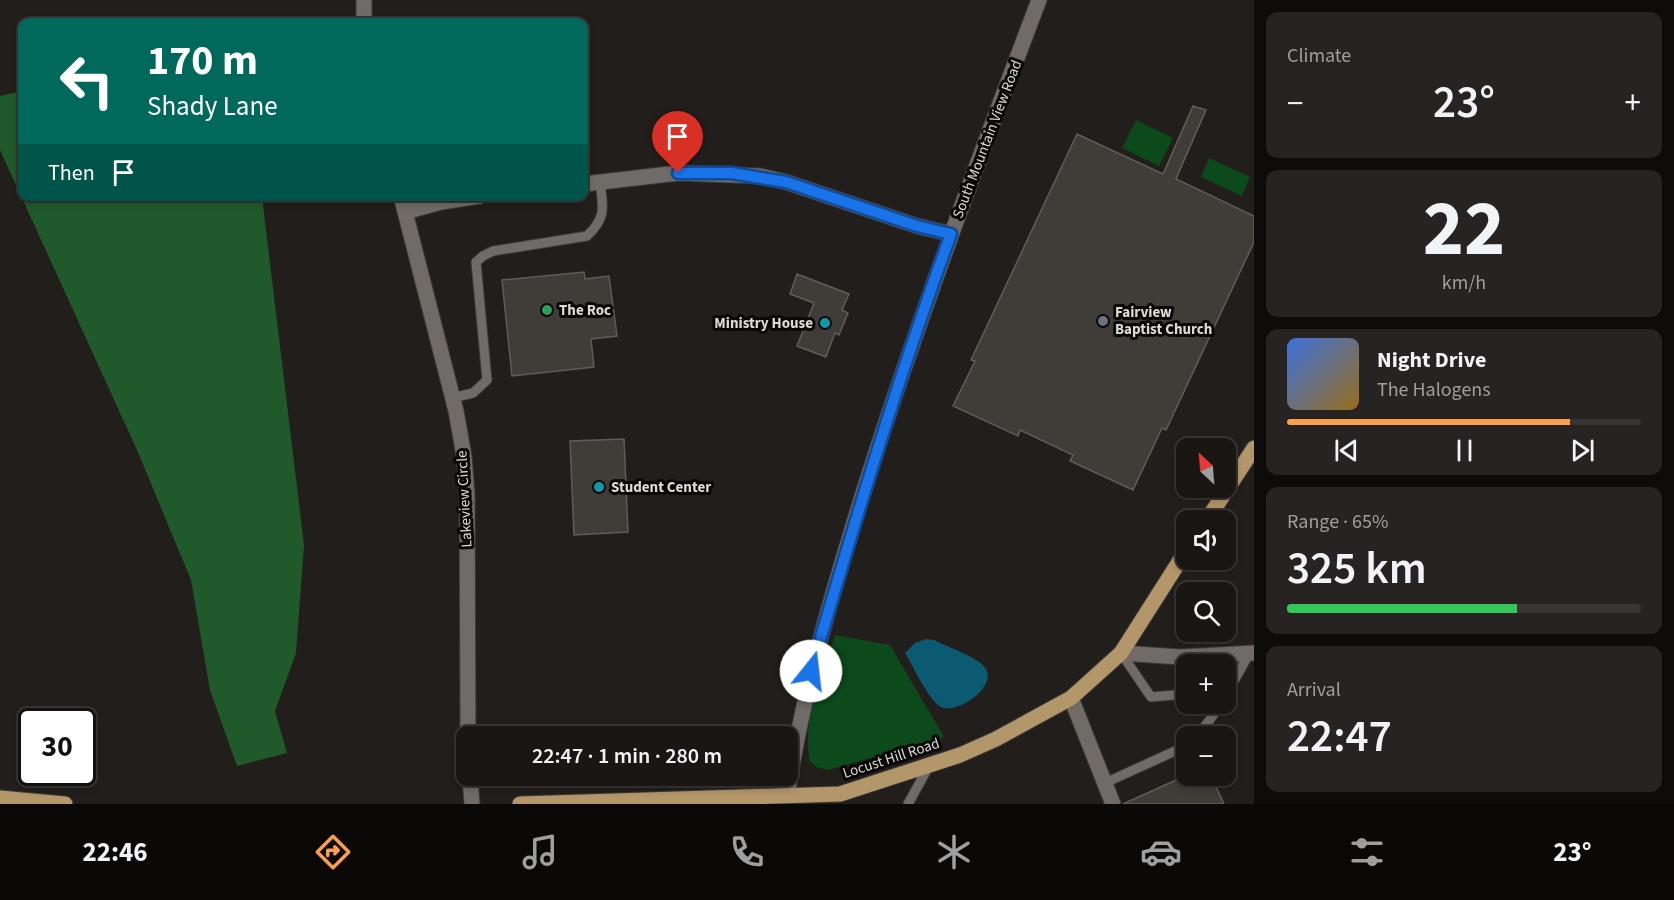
<!DOCTYPE html>
<html lang="en">
<head>
<meta charset="utf-8">
<style>
	body { margin:0; font-family:"Source Sans 3",sans-serif; background:#272322; color:#f1f3f6; height:100vh; display:flex; flex-direction:column; font-size:22px; white-space:nowrap }
	* { box-sizing:border-box; margin:0 }
	p { font-size:20px; color:#9f9fa0 }
	.icon { flex:none; width:33px; height:33px; fill:none; stroke:currentColor; stroke-width:2; stroke-linecap:round; stroke-linejoin:round }
	.map { position:relative; flex:1; overflow:hidden }
	.details { display:flex; flex-direction:column; gap:12px; padding:12px; background:#0e0c0b; width:420px }
	.details>* { flex:none }
	.banner { position:absolute; left:18px; top:18px; width:570px; height:183px; border-radius:12px; box-shadow:0 3px 9px #0003,0 0 0 2px #383534; background:#00695c; color:#fff; overflow:hidden }
	.needle { width:39px; rotate:334deg }
	.tools { position:absolute; left:1176px; top:438px; display:grid; gap:12px }
	.tools a { display:grid; place-items:center; width:60px; height:60px; border-radius:12px; background:#1a1614; box-shadow:0 3px 9px #0003,0 0 0 2px #383534; font-size:30px }
	.speed { position:absolute; left:18px; top:708px; display:flex; gap:12px; font-size:30px; font-weight:700; text-align:center }
	.speed>* { display:grid; place-content:center; width:78px; height:78px; border-radius:50%; background:#1a1614; box-shadow:0 3px 9px #0003,0 0 0 2px #383534; line-height:1 }
	.speed .limit { border:3px solid #111; border-radius:9px; background:#fff; color:#111 }
	.pin { position:absolute; display:grid; place-items:center; width:51px; height:51px; color:#fff; margin:-62px -26px; border-radius:50% 50% 50% 0; rotate:-45deg; box-shadow:0 0 6px #0007 }
	.pin .icon { rotate:45deg }
	.me { position:absolute; width:66px; margin:-33px; rotate:16deg; stroke-linejoin:round; filter:drop-shadow(0 0 4px #0008) }
	.turn { display:flex; align-items:center; gap:21px; height:126px; padding:0 30px; font-size:27px }
	.turn .icon { width:78px; height:78px; stroke-width:2.5 }
	.turn b { display:block; font-size:42px; line-height:51px }
	.then { display:flex; align-items:center; height:57px; padding:0 30px; background:#0003; gap:12px; font-size:22px }
	.big { font-size:45px; font-weight:600; line-height:1.1 }
	.details .widget { flex:1; display:flex; flex-direction:column; justify-content:center; gap:9px; min-width:0; padding:0 21px; border-radius:12px; background:#272322 }
	.details .dial { align-items:center; gap:0 }
	.dial b { font-size:78px; line-height:1 }
	.song { display:flex; align-items:center; gap:18px }
	.cover { width:72px; height:72px; border-radius:9px; background:linear-gradient(135deg,hsl(220 70% 55%),hsl(40 70% 35%)) }
	.played { height:6px; border-radius:3px; background:linear-gradient(90deg,#f99f4d 80%,#383534 80%) }
	.keys { display:flex; justify-content:space-around; direction:ltr }
	.heat { display:flex; justify-content:space-between; align-items:center; font-size:33px; direction:ltr }
	.charge { height:9px; border-radius:4px; background:linear-gradient(90deg,#34c759 65%,#383534 0) }
	.trip { position:absolute; left:456px; top:726px; width:342px; height:60px; border-radius:12px; background:#1a1614; box-shadow:0 3px 9px #0003,0 0 0 2px #383534; font-weight:600; line-height:60px; text-align:center }
	.menu { display:flex; height:96px; justify-content:space-around; align-items:center; background:#0a0908; color:#9f9fa0 }
	.menu .icon { width:42px; height:42px }
	.menu .active { color:#f99f4d }
	.menu b { font-size:27px; color:#f1f3f6 }
	main { display:flex; flex:1; min-height:0 }
	.map>svg:first-child { display:block }
	.green { fill:#0c4a1c }
	.forest { fill:#205a2b }
	.water { fill:#0c5a71 }
	.building { fill:#403d39; stroke:#605d59; stroke-width:1.5 }
	.lines { fill:none; stroke-linecap:round; stroke-linejoin:round }
	.lane-casing { stroke:#3d3a38; stroke-width:11 }
	.street-casing { stroke:#3d3a38; stroke-width:17 }
	.secondary-casing { stroke:#3d3a38; stroke-width:17 }
	.primary-casing { stroke:#3d3a38; stroke-width:17 }
	.lane { stroke:#706b67; stroke-width:9 }
	.street { stroke:#706b67; stroke-width:15 }
	.secondary { stroke:#706b67; stroke-width:15 }
	.primary { stroke:#b39669; stroke-width:15 }
	.route-casing { stroke:#114b97; stroke-width:15 }
	.route { stroke:#1a73e8; stroke-width:10 }
	.leisure-dot { fill:#2e9e5b; stroke:#0a0807; stroke-width:2 }
	.worship-dot { fill:#6b7280; stroke:#0a0807; stroke-width:2 }
	.culture-dot { fill:#0f9aa8; stroke:#0a0807; stroke-width:2 }
	.labels { text-anchor:middle; stroke-width:6; stroke-linejoin:round; paint-order:stroke }
	.street-label { font-size:15px; fill:#dcd9d7; stroke:#0a0807 }
	.poi-label { font-size:15px; font-weight:bold; fill:#dcd9d7; stroke:#0a0807; text-anchor:start }
</style>
</head>
<body>
<main>
<div class="map">
<svg width="1254" height="804" viewBox="0 0 1254 804">
	<rect width="100%" height="100%" fill="#221e1b"/>
	<path class="green" d="M 1136,120 L 1173,138 L 1159,166 L 1122,148 Z
		M 1209,158 L 1250,177 L 1242,196 L 1201,177 Z
		M 835,635 L 890,645 L 944,737 L 828,770 L 817,767 L 810,762 C 801,720 823,675 835,635 Z"/>
	<path class="forest" d="M 22,91 L 22,196 L 262,197 L 304,545 L 296,653 L 275,711 L 287,753 L 237,766 L 210,690 L 191,580 L 137,450 L 0,150 L 0,96 Z"/>
	<path class="water" d="M 926,639 L 934,640 C 947,647 979,657 986,669 C 997,687 957,715 941,707 C 929,701 913,666 905,653 L 915,643 Z"/>
	<path class="building" d="M 1193,106 L 1206,110 L 1176,179 L 1254,216 L 1254,242 L 1166,430 L 1162,428 L 1133,490 L 1070,461 L 1073,455 L 1020,430 L 1018,436 L 953,406 L 975,361 L 971,360 L 1077,134 L 1163,174 Z
		M 584,272 L 585,279 L 609,276 L 617,336 L 591,339 L 594,367 L 512,376 L 502,280 Z
		M 797,274 L 849,294 L 842,310 L 848,313 L 839,335 L 835,333 L 826,357 L 797,346 L 814,303 L 790,294 Z
		M 624,439 L 628,532 L 574,535 L 570,441 Z
		M 1185,776 L 1211,776 L 1224,804 L 1123,804 Z"/>
	<g class="lines">
		<defs>
			<path id="lane" d="M 452,398 L 473,393 L 487,380 L 476,262 L 483,256 L 493,251 L 587,236 C 607,217 603,207 600,182
				M 1121,653 L 1151,697 L 1186,694
				M 1226,695 L 1249,654
				M 1198,736 L 1221,704
				M 1105,783 L 1186,746
				M 908,804 L 929,766"/>
			<path id="street" d="M 364,22 L 364,0
				M 584,184 L 678,173 L 760,176 L 786,182 L 917,226 L 951,234
				M 401,196 L 456,411 L 464,456 L 467,494 L 468,736
				M 405,212 L 441,202 L 480,196
				M 470,776 L 472,804
				M 787,796 C 803,690 834,587 866,484 C 918,320 978,161 1039,0"/>
			<path id="secondary" d="M 1121,653 L 1180,657 L 1254,653
				M 1071,698 L 1113,804"/>
			<path id="primary" d="M 1207,520 L 1254,448
				M 0,798 L 65,804
				M 520,804 L 840,794 L 960,755 L 996,739 L 1071,698 L 1121,653 L 1186,551"/>
		</defs>
		<use href="#lane" class="lane-casing"/>
		<use href="#street" class="street-casing"/>
		<use href="#secondary" class="secondary-casing"/>
		<use href="#primary" class="primary-casing"/>
		<use href="#lane" class="lane"/>
		<use href="#street" class="street"/>
		<use href="#secondary" class="secondary"/>
		<use href="#primary" class="primary"/>
	</g>
	<g class="lines">
		<defs>
			<path id="route" d="M 678,173 L 731,173 L 786,182 L 917,226 L 951,234 C 898,378 854,524 811,671"/>
		</defs>
		<use href="#route" class="route-casing"/>
		<use href="#route" class="route"/>
	</g>
	<circle class="leisure-dot" cx="547" cy="310" r="6"/>
	<circle class="worship-dot" cx="1103" cy="321" r="6"/>
	<g class="culture-dot">
		<circle cx="825" cy="323" r="6"/>
		<circle cx="599" cy="487" r="6"/>
	</g>
	<g class="labels">
		<g class="street-label">
			<text transform="translate(987 139) rotate(-69)" y="5">South Mountain View Road</text>
			<text transform="translate(464 499) rotate(-93)" y="5">Lakeview Circle</text>
			<text transform="translate(891 758) rotate(-18)" y="5">Locust Hill Road</text>
		</g>
		<g class="poi-label">
			<text x="559" y="315">The Roc</text>
			<text x="1115" y="317">Fairview<tspan x="1115" dy="17">Baptist Church</tspan></text>
			<text x="813" y="328" text-anchor="end">Ministry House</text>
			<text x="611" y="492">Student Center</text>
		</g>
	</g>
</svg>
<div class="tools">
<a><svg class="needle" viewBox="-14 -14 28 28"><path d="M0-13l5 13h-10z" fill="#e53935"/><path d="M0 13l5-13h-10z" fill="#9f9fa0"/></svg></a>
<a><svg class="icon" aria-label="sound" viewBox="0 0 24 24"><path d="M4 9h4l5-4v14l-5-4H4zM17 9q2 3 0 6"/></svg></a>
<a><svg class="icon" aria-label="search" viewBox="0 0 24 24"><circle cx="10" cy="10" r="6"/><path d="M15 15l6 6"/></svg></a>
<a>+</a>
<a>−</a>
</div>
<div class="speed"><div class="limit">30</div></div>
<div class="pin" style="left:678px;top:173px;background:#d93025"><svg class="icon" aria-label="arrive" viewBox="0 0 24 24"><path d="M6 21V4h12l-3 4 3 4H6"/></svg></div>
<svg class="me" style="left:811px;top:671px" viewBox="-20 -20 40 40"><circle r="19" fill="#fff"/><path d="M0-13L10 11 0 6-10 11z" fill="#1a73e8"/></svg>
<div class="trip">22:47 · 1 min · 280 m</div>
<div class="banner">
<div class="turn"><svg class="icon" aria-label="left" viewBox="0 0 24 24"><path d="M17 20v-9H6M10 6l-5 5 5 5"/></svg><div><b>170 m</b>Shady Lane</div></div>
<div class="then">Then<svg class="icon" aria-label="arrive" viewBox="0 0 24 24"><path d="M6 21V4h12l-3 4 3 4H6"/></svg></div>
</div>
</div>
<section class="details">
<div class="widget"><p>Climate</p>
<div class="heat"><a>−</a><b class="big">23°</b><a>+</a></div>
</div>
<div class="widget dial"><b>22</b><p>km/h</p></div>
<div class="widget">
<div class="song"><i class="cover"></i><div><b>Night Drive</b><p>The Halogens</p></div></div>
<div class="played"></div>
<div class="keys"><svg class="icon" aria-label="previous" viewBox="0 0 24 24"><path d="M18 5L8 12l10 7zM5 5v14"/></svg><svg class="icon" aria-label="pause" viewBox="0 0 24 24"><path d="M8 5v14M16 5v14"/></svg><svg class="icon" aria-label="next" viewBox="0 0 24 24"><path d="M6 5l10 7-10 7zM19 5v14"/></svg></div>
</div>
<div class="widget"><p>Range · 65%</p><b class="big">325 km</b><div class="charge"></div></div>
<div class="widget"><p>Arrival</p><b class="big">22:47</b></div>
</section>
</main>
<nav class="menu">
<b>22:46</b>
<svg class="icon active" aria-label="directions" viewBox="0 0 24 24"><path d="M12 3l9 9-9 9-9-9zM9 14v-3h6M13 9l2 2-2 2"/></svg>
<svg class="icon" aria-label="music" viewBox="0 0 24 24"><path d="M9 18V5l10-2v13"/><circle cx="6" cy="18" r="3"/><circle cx="16" cy="16" r="3"/></svg>
<svg class="icon" aria-label="phone" viewBox="0 0 24 24"><path d="M5 4h4l2 5-3 2q2 4 5 5l2-3 5 2v4C11 20 4 13 5 4z"/></svg>
<svg class="icon" aria-label="climate" viewBox="0 0 24 24"><path d="M12 3v18M4 7l16 10M4 17L20 7"/></svg>
<svg class="icon" aria-label="car" viewBox="0 0 24 24"><path d="M5 17H2v-5l4-1 3-4h7l3 4 3 1v5h-3M9 17h6M6 11h13"/><circle cx="7" cy="17" r="2"/><circle cx="17" cy="17" r="2"/></svg>
<svg class="icon" aria-label="filters" viewBox="0 0 24 24"><path d="M4 7h16M4 17h16"/><circle cx="9" cy="7" r="2"/><circle cx="15" cy="17" r="2"/></svg>
<b>23°</b>
</nav>
</body>
</html>
